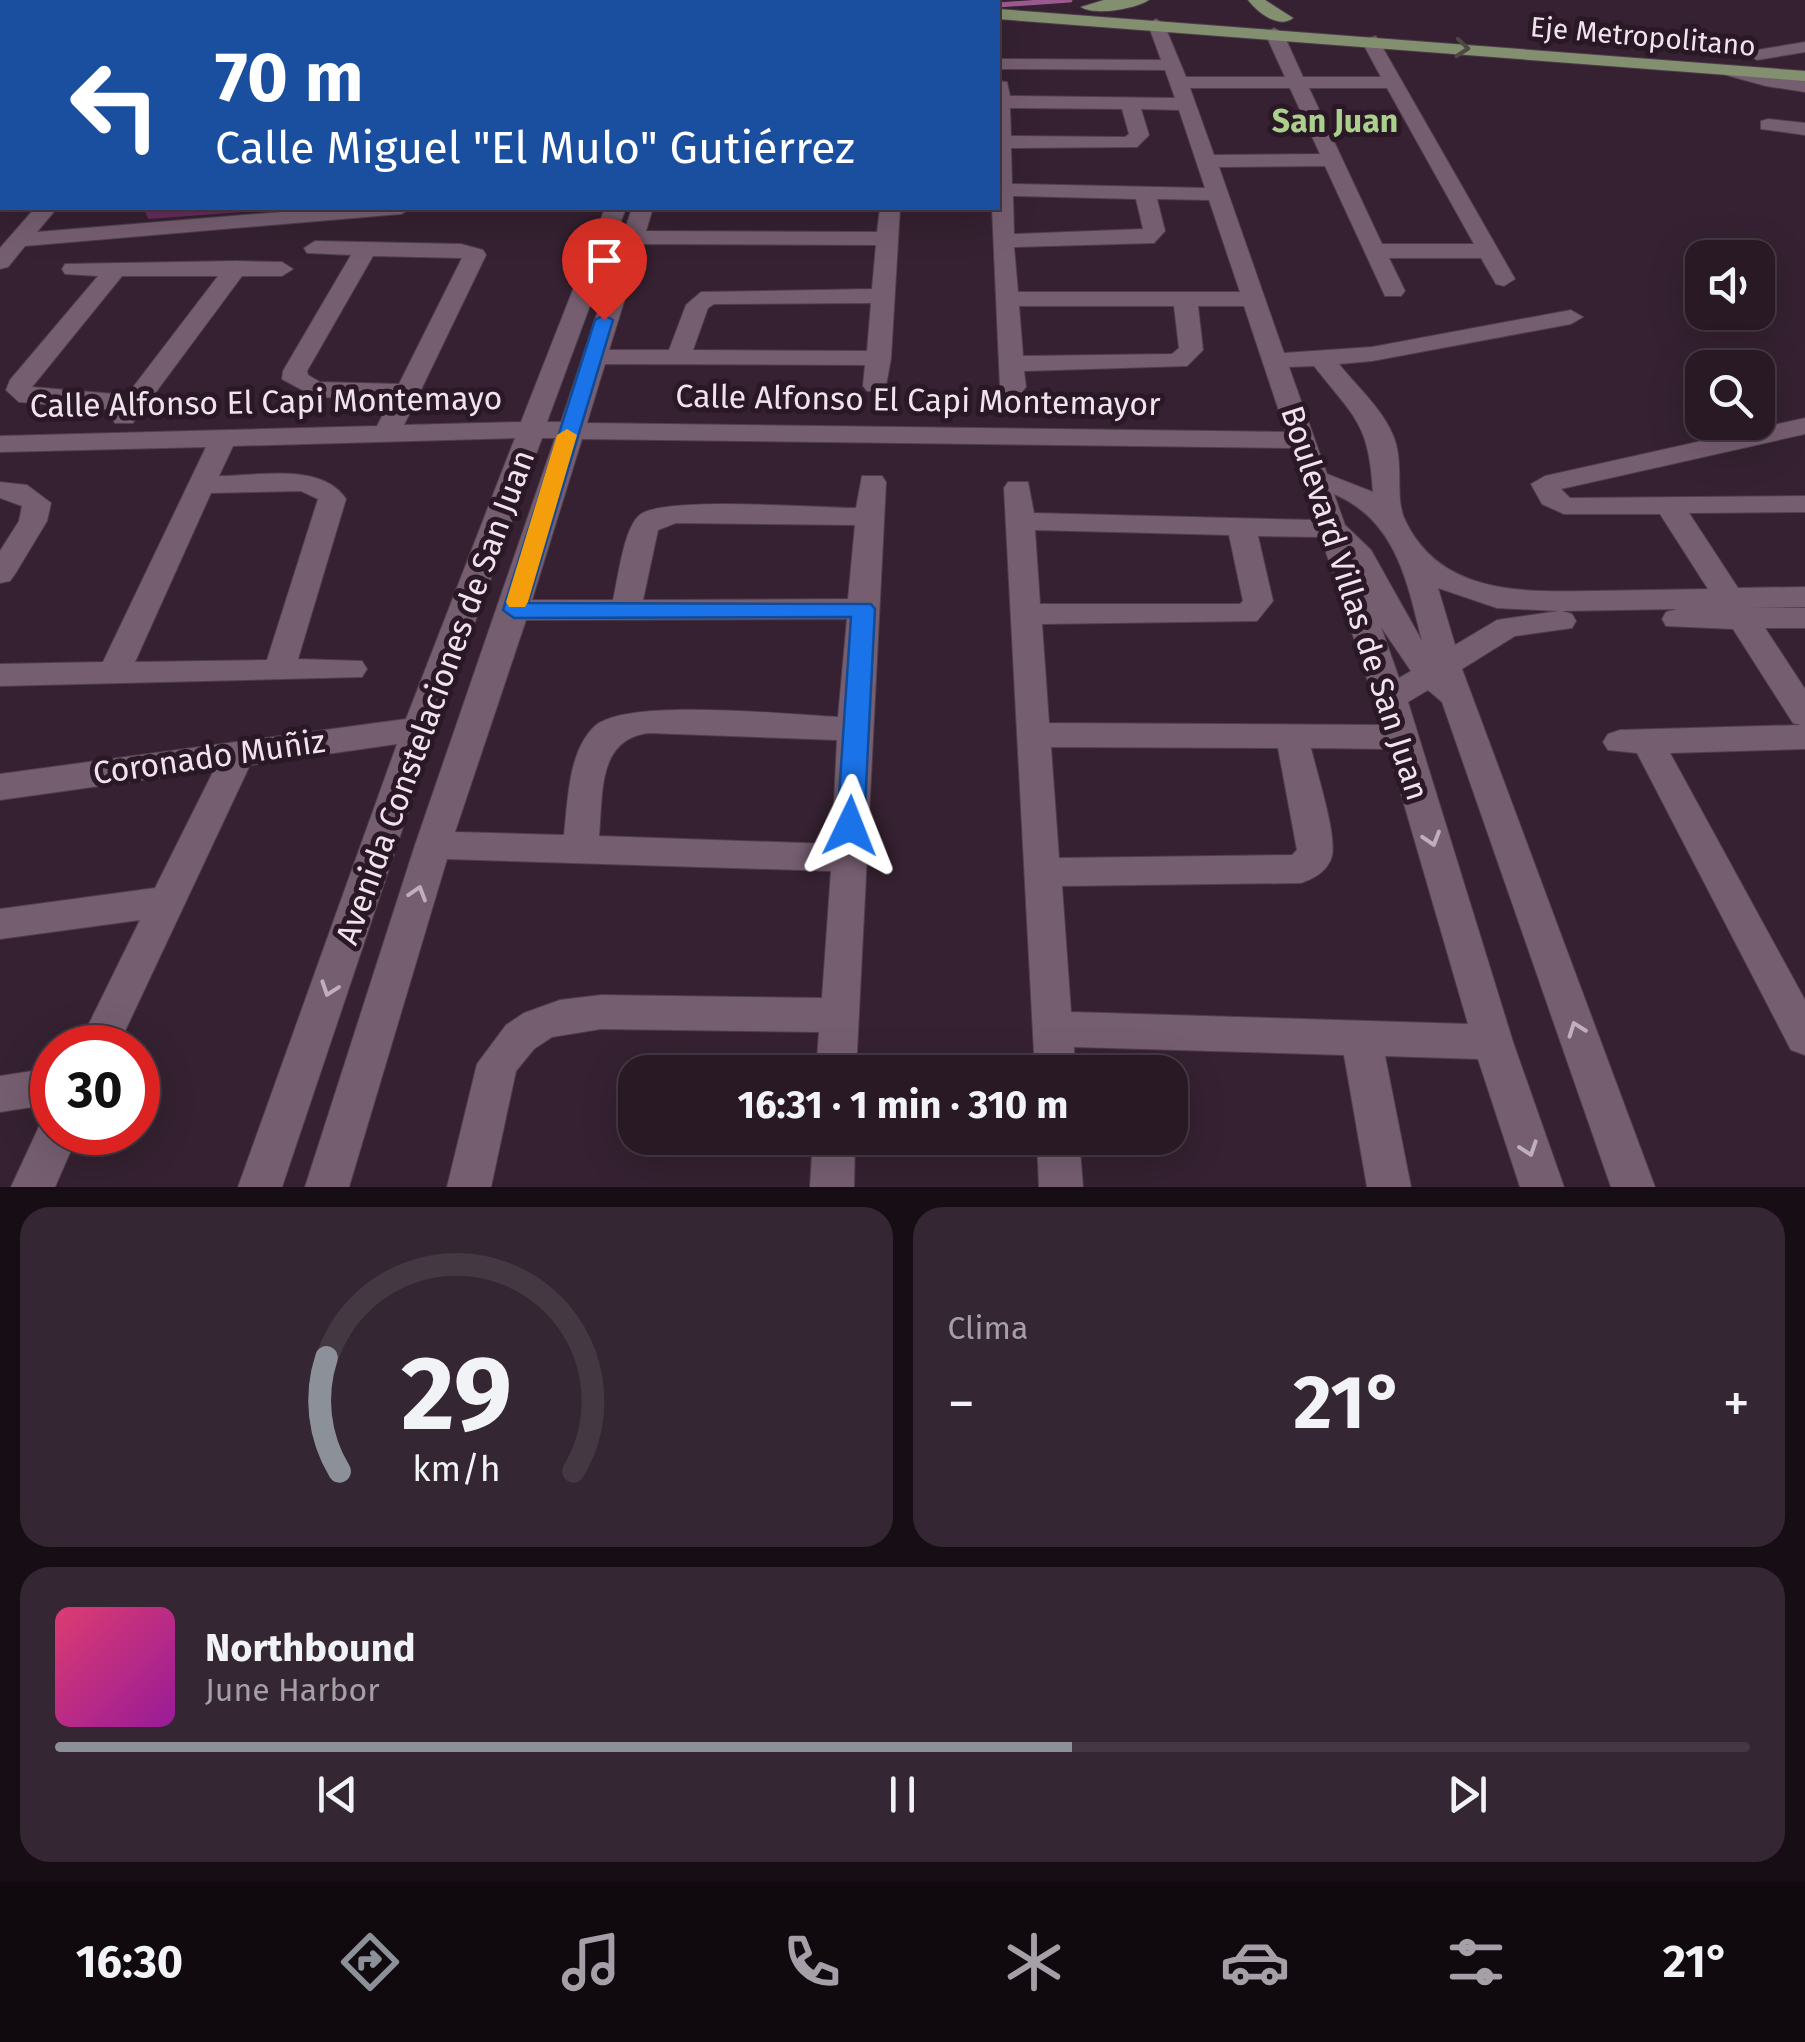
<!DOCTYPE html>
<html lang="es">
<head>
<meta charset="utf-8">
<style>
	body { margin:0; font-family:"Fira Sans",sans-serif; background:#342632; color:#f1f3f6; height:100vh; display:flex; flex-direction:column; font-size:38px; white-space:nowrap }
	* { box-sizing:border-box; margin:0 }
	p { font-size:32px; color:#a5a0a7 }
	.icon { flex:none; width:55px; height:55px; fill:none; stroke:currentColor; stroke-width:2; stroke-linecap:round; stroke-linejoin:round }
	.map { position:relative; height:1187px; overflow:hidden }
	.details { display:flex; flex-direction:column; gap:20px; padding:20px; background:#160e14; flex:1 }
	.details>* { flex:none }
	.hud { position:absolute; left:0px; top:0px; width:1000px; height:210px; box-shadow:0 10px 40px #0002,0 0 0 2px #443842; background:#1a4fa0; color:#fff; overflow:hidden }
	.fabs { position:absolute; left:1685px; top:240px; display:grid; gap:20px }
	.fabs a { display:grid; place-items:center; width:90px; height:90px; border-radius:20px; background:#281925; box-shadow:0 10px 40px #0002,0 0 0 2px #443842; font-size:50px }
	.speed { position:absolute; left:30px; top:1025px; display:flex; gap:20px; font-size:50px; font-weight:700; text-align:center }
	.speed>* { display:grid; place-content:center; width:130px; height:130px; border-radius:50%; background:#281925; box-shadow:0 10px 40px #0002,0 0 0 2px #443842; line-height:1 }
	.speed .limit { border:15px solid #d22; background:#fff; color:#111 }
	.pin { position:absolute; display:grid; place-items:center; width:85px; height:85px; color:#fff; margin:-102px -42px; border-radius:50% 50% 50% 0; rotate:-45deg; box-shadow:0 0 10px #0007 }
	.pin .icon { rotate:45deg }
	.me { position:absolute; width:110px; margin:-55px; rotate:2deg; stroke-linejoin:round; filter:drop-shadow(0 0 8px #0008) }
	.turn { display:flex; align-items:center; gap:35px; height:210px; padding:0 50px; font-size:45px }
	.turn .icon { width:130px; height:130px; stroke-width:2.5 }
	.turn b { display:block; font-size:70px; line-height:85px }
	.big { font-size:75px; font-weight:700; line-height:1.1 }
	.details .tile { flex:1; display:flex; flex-direction:column; justify-content:center; gap:15px; min-width:0; padding:0 35px; border-radius:30px; background:#342632 }
	.details .dial { align-items:center; gap:0 }
	.dial svg { height:260px; overflow:visible; fill:none; stroke:#443842; stroke-width:7; stroke-linecap:round; text-anchor:middle }
	.dial text { fill:#f1f3f6; stroke:none }
	.song { display:flex; align-items:center; gap:30px }
	.cover { width:120px; height:120px; border-radius:15px; background:linear-gradient(135deg,hsl(340 70% 55%),hsl(300 70% 35%)) }
	.played { height:10px; border-radius:5px; background:linear-gradient(90deg,#8c9099 60%,#443842 60%) }
	.keys { display:flex; justify-content:space-around; direction:ltr }
	.heat { display:flex; justify-content:space-between; align-items:center; font-size:55px; direction:ltr }
	.details .tiles { flex:1; display:grid; gap:20px; grid-template-columns:1fr 1fr }
	.tile:last-child { grid-column:span 2 }
	.trip { position:absolute; left:618px; top:1055px; width:570px; height:100px; border-radius:30px; background:#281925; box-shadow:0 10px 40px #0002,0 0 0 2px #443842; font-weight:700; line-height:100px; text-align:center }
	.dock { display:flex; height:160px; justify-content:space-around; align-items:center; background:#100a0f; color:#a5a0a7 }
	.dock .icon { width:70px; height:70px }
	.dock .active { color:#8c9099 }
	.dock b { font-size:45px; color:#f1f3f6 }
	.map>svg:first-child { display:block }
	.lines { fill:none; stroke-linecap:round; stroke-linejoin:round }
	.stream { stroke:#9b5a8e; stroke-width:5 }
	.minor-casing { stroke:#4f3e4c; stroke-width:2 }
	.major-casing { stroke:#4f3e4c; stroke-width:2 }
	.minor { fill:#755e70; fill-rule:evenodd }
	.major { fill:#83906f; fill-rule:evenodd }
	.wall { fill:#652c5b }
	.oneway { stroke:#4e4844 }
	.oneway2 { stroke:#bfaebb }
	.route { fill:#1a73e8; stroke:#114b97; stroke-width:2.5 }
	.slow { fill:#f59e0b }
	.labels { text-anchor:middle; stroke-width:10; stroke-linejoin:round; paint-order:stroke }
	.far-street-label { font-size:28px; fill:#f1e3ed; stroke:#2b1827 }
	.far-quarter-label { font-size:32px; font-weight:bold; fill:#aad08c; stroke:#2b1827 }
	.street-label { font-size:32px; fill:#f1e3ed; stroke:#2b1827 }
</style>
</head>
<body>
<div class="map">
<svg width="1805" height="1187" viewBox="0 0 1805 1187">
	<rect width="100%" height="100%" fill="#352131"/>
	<g class="lines">
		<path class="stream" d="M 998,5 L 1070,0"/>
		<defs>
			<path id="minor" d="M 650,0 L 672,0 L 673,2 L 652,2 Z
				M 1156,19 L 1164,24 L 1186,77 L 1285,77 L 1265,33 L 1274,28 L 1283,33 L 1303,77 L 1381,77 L 1361,40 L 1376,36 L 1515,279 L 1504,286 L 1496,284 L 1481,258 L 1389,258 L 1405,291 L 1401,296 L 1385,296 L 1325,166 L 1219,167 L 1284,353 L 1372,347 L 1571,310 L 1583,317 L 1571,324 L 1372,361 L 1339,364 C 1358,388 1388,414 1396,444 C 1403,468 1395,499 1405,520 C 1440,595 1523,592 1593,591 C 1631,590 1670,590 1708,589 L 1660,514 L 1564,514 L 1542,504 L 1531,484 L 1545,476 L 1805,418 L 1805,434 L 1561,489 L 1570,498 L 1805,496 L 1805,512 L 1689,513 L 1738,588 L 1805,587 L 1805,607 L 1751,608 L 1805,608 L 1805,628 L 1765,628 L 1805,689 L 1805,749 L 1670,753 L 1805,1000 L 1805,1055 L 1791,1050 L 1637,753 L 1608,750 L 1603,742 L 1608,734 L 1620,730 L 1801,725 L 1793,723 L 1733,629 L 1666,626 L 1662,619 L 1666,612 L 1677,609 L 1562,611 L 1572,614 L 1576,621 L 1572,628 L 1515,636 L 1462,669 L 1655,1187 L 1611,1187 L 1442,702 L 1428,690 L 1408,702 L 1513,1042 L 1564,1187 L 1520,1187 L 1478,1059 L 1385,1056 L 1411,1187 L 1367,1187 L 1344,1055 L 1074,1047 L 1075,1072 L 1035,1072 L 1004,488 L 1008,482 L 1028,482 L 1034,513 L 1315,520 L 1291,448 L 582,439 L 532,600 L 613,600 C 618,579 624,525 641,514 C 669,496 816,508 856,508 L 862,476 L 882,476 L 886,482 L 856,1072 L 816,1072 L 819,1032 L 601,1029 L 552,1037 L 534,1049 L 516,1071 L 491,1187 L 447,1187 L 477,1064 L 506,1025 L 524,1013 L 560,1000 L 601,995 L 822,998 L 831,871 L 447,859 L 349,1187 L 305,1187 L 415,845 L 555,438 L 542,438 L 436,729 L 282,1187 L 238,1187 L 397,744 L 250,765 L 117,1048 L 77,1048 L 140,920 L 0,939 L 0,909 L 155,888 L 214,770 L 0,800 L 0,774 L 406,719 L 515,438 L 233,446 L 219,476 C 258,476 322,462 346,499 L 298,659 L 362,661 L 367,669 L 362,677 L 0,686 L 0,664 L 103,662 L 206,447 L 0,452 L 0,436 L 377,426 L 391,399 L 315,397 L 282,379 L 283,371 L 351,255 L 307,253 L 304,248 L 315,241 L 461,244 L 483,250 L 486,255 L 404,425 L 521,422 L 605,208 L 626,208 L 547,422 L 561,422 L 632,208 L 653,208 L 646,231 L 877,232 L 880,208 L 900,208 L 891,358 L 885,391 L 867,391 L 863,386 L 865,365 L 605,364 L 587,423 L 1286,432 L 1244,306 L 1198,306 L 1203,350 L 1187,366 L 1024,371 L 1026,387 L 1022,392 L 1004,392 L 1000,387 L 992,208 L 998,208 L 998,81 L 1007,82 L 1010,96 L 1175,98 L 1165,70 L 998,69 L 998,59 L 1161,60 L 1148,24 ZM 1190,88 L 1290,88 L 1320,154 L 1214,155 ZM 1309,88 L 1387,88 L 1474,244 L 1382,244 ZM 1010,108 L 1122,109 L 1129,134 L 1125,137 L 1011,136 ZM 1141,109 L 1179,110 L 1205,188 L 1012,184 L 1011,148 L 1137,147 L 1149,135 ZM 1013,196 L 1136,199 L 1143,229 L 1014,234 ZM 1157,199 L 1209,200 L 1240,292 L 1018,292 L 1014,247 L 1154,243 L 1165,231 ZM 642,244 L 876,245 L 872,289 L 701,292 L 686,305 L 669,350 L 609,350 ZM 373,256 L 462,258 L 399,384 L 320,382 L 308,375 L 307,371 ZM 871,303 L 867,351 L 693,350 L 708,308 L 714,304 ZM 1019,306 L 1174,306 L 1179,348 L 1172,354 L 1023,356 ZM 1314,366 C 1355,418 1369,423 1373,492 L 1327,474 L 1289,367 ZM 301,491 L 318,499 L 267,660 L 135,662 L 211,493 ZM 1334,494 C 1397,521 1407,582 1422,641 L 1371,550 L 1345,525 ZM 676,523 L 855,525 L 848,599 L 643,600 L 658,530 ZM 1035,530 L 1229,535 L 1243,601 L 1240,604 L 1040,604 ZM 1258,536 L 1321,537 L 1382,725 L 1049,723 L 1042,624 L 1257,621 L 1273,601 ZM 1438,588 L 1497,608 L 1559,611 L 1497,620 L 1455,645 ZM 847,619 L 838,717 C 790,715 627,697 595,726 C 568,751 568,801 564,835 L 455,832 L 526,620 ZM 1381,627 L 1411,671 L 1399,678 ZM 649,733 L 837,740 L 832,844 L 599,836 C 603,794 597,739 649,733 ZM 1051,747 L 1278,748 L 1297,850 L 1292,855 L 1059,858 ZM 1311,748 L 1388,749 L 1468,1024 L 1071,1012 L 1062,886 L 1301,883 C 1313,879 1326,872 1331,859 C 1339,840 1316,771 1311,748 Z
				M 1805,42 L 1805,52 L 1757,60 L 1748,55 L 1757,50 Z
				M 1732,66 L 1805,80 L 1805,92 L 1766,86 L 1726,75 L 1723,71 Z
				M 1768,119 L 1805,123 L 1805,135 L 1761,129 L 1761,121 Z
				M 35,208 L 57,208 L 37,232 L 331,208 L 412,208 L 401,214 L 25,246 L 8,267 L 0,269 L 0,248 Z
				M 236,261 L 282,262 L 293,269 L 282,276 L 242,276 L 133,423 L 115,423 L 111,417 L 116,410 L 19,402 L 6,390 L 10,380 L 98,276 L 65,274 L 62,269 L 65,264 ZM 122,276 L 218,276 L 127,395 L 32,387 Z
				M 0,482 L 27,485 L 51,503 L 47,521 L 15,574 L 10,581 L 0,583 L 0,551 L 19,521 L 22,506 L 0,498 Z
				M 52,1068 L 52,1104 L 0,1112 L 0,1076 Z
				M 52,1115 L 52,1132 L 79,1132 L 55,1187 L 11,1187 L 43,1118 Z
				M 813,1138 L 855,1138 L 854,1187 L 810,1187 Z
				M 1037,1138 L 1079,1138 L 1083,1187 L 1039,1187 Z"/>
			<path id="major" d="M 575,0 L 595,0 L 596,2 L 577,2 Z
				M 757,0 L 814,0 L 815,2 L 759,2 Z
				M 1104,0 L 1149,0 C 1135,9 1095,16 1081,7 Z
				M 1248,0 L 1265,0 L 1293,18 C 1279,29 1258,13 1248,0 Z
				M 998,9 L 1805,71 L 1805,81 L 998,19 Z
				M 0,144 L 2,144 L 2,156 L 0,156 Z"/>
		</defs>
		<use href="#minor" class="minor-casing"/>
		<use href="#major" class="major-casing"/>
		<use href="#minor" class="minor"/>
		<use href="#major" class="major"/>
	</g>
	<path class="wall" d="M 127,208 L 295,208 L 148,219 L 144,208 L 128,210 Z"/>
	<defs><path id="oneway-chevron" d="M-2-3.5L2.5 0L-2 3.5" fill="none" stroke-width="1.6" stroke-linecap="round" stroke-linejoin="round" transform="scale(2.5)"/></defs>
	<use class="oneway" href="#oneway-chevron" transform="translate(1462 48) rotate(5)"/>
	<g class="oneway2">
		<use href="#oneway-chevron" transform="translate(1432 839) rotate(73)"/>
		<use href="#oneway-chevron" transform="translate(418 893) rotate(-73)"/>
		<use href="#oneway-chevron" transform="translate(329 989) rotate(109)"/>
		<use href="#oneway-chevron" transform="translate(1576 1029) rotate(-110)"/>
		<use href="#oneway-chevron" transform="translate(1529 1149) rotate(71)"/>
	</g>
	<path class="route" d="M 604,315 L 613,320 L 528,603 L 871,604 L 875,609 L 864,826 L 860,833 L 841,833 L 837,826 L 851,617 L 514,618 L 503,610 L 595,320 Z"/>
	<path class="slow" d="M 567,429 L 577,435 L 528,602 L 525,607 L 509,607 L 506,602 L 557,435 Z"/>
	<g class="labels">
		<g class="far-street-label">
			<text transform="translate(1643 36) rotate(5)" y="10">Eje Metropolitano</text>
		</g>
		<g class="far-quarter-label">
			<text x="1335" y="132">San Juan</text>
		</g>
		<g class="street-label">
			<text transform="translate(918 400) rotate(1)" y="11">Calle Alfonso El Capi Montemayor</text>
			<text transform="translate(266 402) rotate(-1)" y="11">Calle Alfonso El Capi Montemayo</text>
			<text transform="translate(1355 603) rotate(72)" y="11">Boulevard Villas de San Juan</text>
			<text transform="translate(435 697) rotate(-70)" y="11">Avenida Constelaciones de San Juan</text>
			<text transform="translate(209 757) rotate(-8)" y="11">Coronado Muñiz</text>
		</g>
	</g>
</svg>
<div class="fabs">
<a><svg class="icon" aria-label="sound" viewBox="0 0 24 24"><path d="M4 9h4l5-4v14l-5-4H4zM17 9q2 3 0 6"/></svg></a>
<a><svg class="icon" aria-label="search" viewBox="0 0 24 24"><circle cx="10" cy="10" r="6"/><path d="M15 15l6 6"/></svg></a>
</div>
<div class="speed"><div class="limit">30</div></div>
<div class="pin" style="left:604px;top:320px;background:#d93025"><svg class="icon" aria-label="arrive" viewBox="0 0 24 24"><path d="M6 21V4h12l-3 4 3 4H6"/></svg></div>
<svg class="me" style="left:850px;top:826px" viewBox="-20 -20 40 40"><path d="M0-17L14 15 0 8-14 15z" fill="#1a73e8" stroke="#fff" stroke-width="4"/></svg>
<div class="trip">16:31 · 1 min · 310 m</div>
<div class="hud">
<div class="turn"><svg class="icon" aria-label="left" viewBox="0 0 24 24"><path d="M17 20v-9H6M10 6l-5 5 5 5"/></svg><div><b>70 m</b>Calle Miguel &quot;El Mulo&quot; Gutiérrez</div></div>
</div>
</div>
<section class="details">
<div class="tiles">
<div class="tile dial"><svg viewBox="0 0 100 80">
<path d="M14 69A42 42 0 1 1 86 69"/>
<path d="M14 69A42 42 0 0 1 10 34" stroke="#8c9099"/>
<text x="50" y="56" font-size="32" font-weight="700">29</text>
<text x="50" y="72" font-size="11">km/h</text>
</svg></div>
<div class="tile"><p>Clima</p>
<div class="heat"><a>−</a><b class="big">21°</b><a>+</a></div>
</div>
<div class="tile">
<div class="song"><i class="cover"></i><div><b>Northbound</b><p>June Harbor</p></div></div>
<div class="played"></div>
<div class="keys"><svg class="icon" aria-label="previous" viewBox="0 0 24 24"><path d="M18 5L8 12l10 7zM5 5v14"/></svg><svg class="icon" aria-label="pause" viewBox="0 0 24 24"><path d="M8 5v14M16 5v14"/></svg><svg class="icon" aria-label="next" viewBox="0 0 24 24"><path d="M6 5l10 7-10 7zM19 5v14"/></svg></div>
</div>
</div>
</section>
<nav class="dock">
<b>16:30</b>
<svg class="icon active" aria-label="directions" viewBox="0 0 24 24"><path d="M12 3l9 9-9 9-9-9zM9 14v-3h6M13 9l2 2-2 2"/></svg>
<svg class="icon" aria-label="music" viewBox="0 0 24 24"><path d="M9 18V5l10-2v13"/><circle cx="6" cy="18" r="3"/><circle cx="16" cy="16" r="3"/></svg>
<svg class="icon" aria-label="phone" viewBox="0 0 24 24"><path d="M5 4h4l2 5-3 2q2 4 5 5l2-3 5 2v4C11 20 4 13 5 4z"/></svg>
<svg class="icon" aria-label="climate" viewBox="0 0 24 24"><path d="M12 3v18M4 7l16 10M4 17L20 7"/></svg>
<svg class="icon" aria-label="car" viewBox="0 0 24 24"><path d="M5 17H2v-5l4-1 3-4h7l3 4 3 1v5h-3M9 17h6M6 11h13"/><circle cx="7" cy="17" r="2"/><circle cx="17" cy="17" r="2"/></svg>
<svg class="icon" aria-label="filters" viewBox="0 0 24 24"><path d="M4 7h16M4 17h16"/><circle cx="9" cy="7" r="2"/><circle cx="15" cy="17" r="2"/></svg>
<b>21°</b>
</nav>
</body>
</html>
